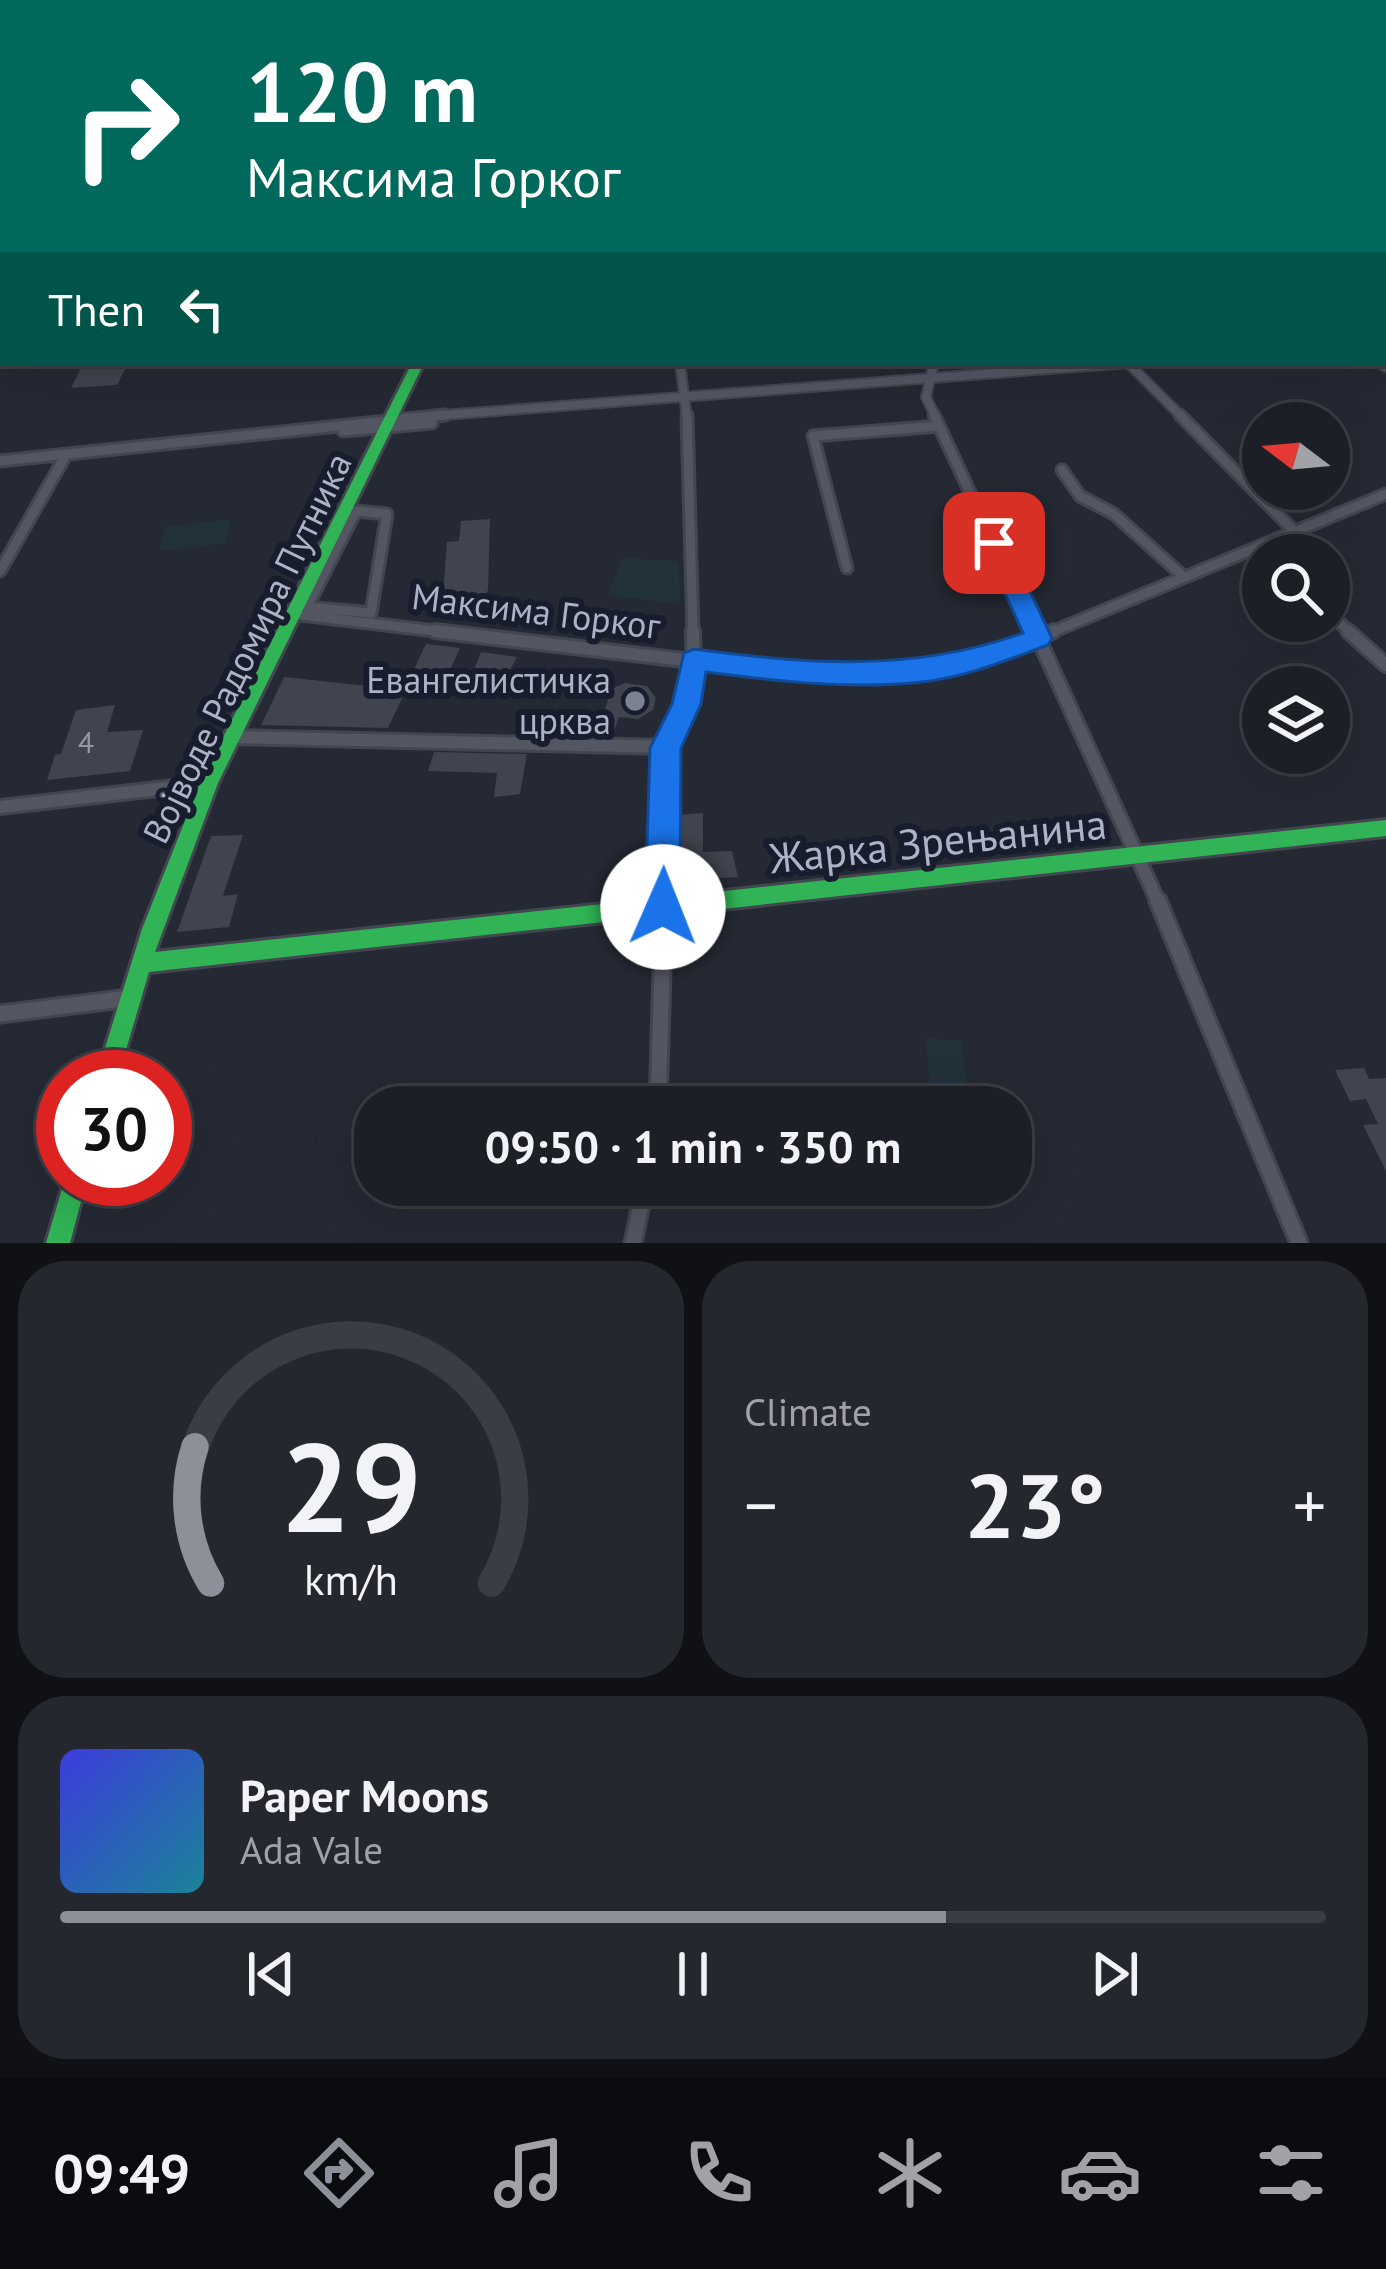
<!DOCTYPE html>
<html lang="en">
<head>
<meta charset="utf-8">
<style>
	body { margin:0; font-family:"PT Sans",sans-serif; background:#25272e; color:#f1f3f6; height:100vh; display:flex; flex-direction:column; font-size:45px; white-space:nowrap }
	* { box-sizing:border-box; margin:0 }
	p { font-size:39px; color:#a0a2a7 }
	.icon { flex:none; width:66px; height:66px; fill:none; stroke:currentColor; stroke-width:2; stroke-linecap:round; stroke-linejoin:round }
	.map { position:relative; height:1243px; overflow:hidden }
	.side { display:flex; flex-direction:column; gap:18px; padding:18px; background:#0f1115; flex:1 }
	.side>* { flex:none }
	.banner { position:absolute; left:0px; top:0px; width:1386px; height:366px; box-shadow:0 12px 48px #0002,0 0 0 3px #3a3d43; background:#00695c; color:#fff; overflow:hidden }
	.needle { width:78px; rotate:286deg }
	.controls { position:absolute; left:1242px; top:402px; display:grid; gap:24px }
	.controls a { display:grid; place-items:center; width:108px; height:108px; border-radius:50%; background:#1c1f26; box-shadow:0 12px 48px #0002,0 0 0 3px #3a3d43; font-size:60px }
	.speed { position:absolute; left:36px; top:1050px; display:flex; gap:24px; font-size:60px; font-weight:700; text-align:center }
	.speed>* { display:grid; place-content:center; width:156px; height:156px; border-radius:50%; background:#1c1f26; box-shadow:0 12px 48px #0002,0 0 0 3px #3a3d43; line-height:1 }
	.speed .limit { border:18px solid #d22; background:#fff; color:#111 }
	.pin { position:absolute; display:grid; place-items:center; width:102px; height:102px; color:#fff; margin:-51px; border-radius:24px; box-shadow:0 6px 18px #0006 }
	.me { position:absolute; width:132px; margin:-66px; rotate:1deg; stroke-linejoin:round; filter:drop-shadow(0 0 9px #0008) }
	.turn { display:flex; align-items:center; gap:42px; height:252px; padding:0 48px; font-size:54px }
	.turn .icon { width:156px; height:156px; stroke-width:2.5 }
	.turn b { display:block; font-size:84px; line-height:102px }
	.then { display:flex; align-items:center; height:114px; padding:0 48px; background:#0003; gap:24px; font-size:45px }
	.big { font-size:90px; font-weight:700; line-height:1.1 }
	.side .tile { flex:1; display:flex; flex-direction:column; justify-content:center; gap:18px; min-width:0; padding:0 42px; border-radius:48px; background:#25272e }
	.side .dial { align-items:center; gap:0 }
	.dial svg { height:312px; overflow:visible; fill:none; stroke:#3a3d43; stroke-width:7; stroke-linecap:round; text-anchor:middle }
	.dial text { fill:#f1f3f6; stroke:none }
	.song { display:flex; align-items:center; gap:36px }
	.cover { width:144px; height:144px; border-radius:18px; background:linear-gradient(135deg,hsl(240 70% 55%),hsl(190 70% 35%)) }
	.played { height:12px; border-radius:6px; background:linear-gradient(90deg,#8c9099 70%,#3a3d43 70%) }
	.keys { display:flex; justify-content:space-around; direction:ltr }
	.heat { display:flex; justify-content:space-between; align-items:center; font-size:66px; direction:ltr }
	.side .tiles { flex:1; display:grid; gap:18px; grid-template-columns:1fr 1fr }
	.tile:last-child { grid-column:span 2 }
	.trip { position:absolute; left:354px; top:1086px; width:678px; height:120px; border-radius:48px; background:#1c1f26; box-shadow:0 12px 48px #0002,0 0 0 3px #3a3d43; font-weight:700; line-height:120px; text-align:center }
	.dock { display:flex; height:192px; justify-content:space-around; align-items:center; background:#0b0c0f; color:#a0a2a7 }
	.dock .icon { width:84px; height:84px }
	.dock .active { color:#8c9099 }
	.dock b { font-size:54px; color:#f1f3f6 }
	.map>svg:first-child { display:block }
	.green { fill:#223239 }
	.building { fill:#40444e }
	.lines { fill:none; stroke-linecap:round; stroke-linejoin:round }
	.street-far5-casing { stroke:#424650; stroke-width:8 }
	.street-far4-casing { stroke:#424650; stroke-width:9 }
	.street-far3-casing { stroke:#424650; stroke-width:12 }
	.street-far2-casing { stroke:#424650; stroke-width:15 }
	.street-far1-casing { stroke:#424650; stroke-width:18 }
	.street-casing { stroke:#424650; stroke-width:21 }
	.fast-casing { stroke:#424650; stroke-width:6 }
	.slow-casing { stroke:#424650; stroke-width:6 }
	.jam-casing { stroke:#424650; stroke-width:6 }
	.street-far5 { stroke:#545762; stroke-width:4.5 }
	.street-far4 { stroke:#545762; stroke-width:6 }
	.street-far3 { stroke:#545762; stroke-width:8 }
	.street-far2 { stroke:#545762; stroke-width:9 }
	.street-far1 { stroke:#545762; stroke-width:12 }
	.street { stroke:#545762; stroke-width:15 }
	.fast { fill:#30b455; fill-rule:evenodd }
	.slow { fill:#ff9f0a; fill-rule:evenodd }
	.jam { fill:#e5322d; fill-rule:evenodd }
	.rail-casing { stroke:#585b64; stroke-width:4.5 }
	.rail { stroke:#181d2e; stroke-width:3; stroke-dasharray:6; stroke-linecap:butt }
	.route { fill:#1a73e8; stroke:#114b97; stroke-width:3 }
	.poi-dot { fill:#7d8293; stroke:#181d2e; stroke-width:4.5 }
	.labels { text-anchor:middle; stroke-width:12; stroke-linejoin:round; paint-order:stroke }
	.number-label { font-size:30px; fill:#9296a8 }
	.street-label { font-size:36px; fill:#adb2c6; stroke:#181d2e }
	.poi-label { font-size:36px; fill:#adb2c6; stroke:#181d2e; text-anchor:end }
	.near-street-label { font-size:42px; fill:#adb2c6; stroke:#181d2e }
</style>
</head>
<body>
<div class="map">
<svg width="1386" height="1243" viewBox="0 0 1386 1243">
	<rect width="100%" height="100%" fill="#252933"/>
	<path class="green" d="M 230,519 L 226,543 L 159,551 L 166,527 Z
		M 622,558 L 679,561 L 681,604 L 608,595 Z
		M 926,1038 L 961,1041 L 969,1104 L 931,1102 Z"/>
	<path class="building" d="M 128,363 L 117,385 L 71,388 L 83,364 Z
		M 490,519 L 488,590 L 481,605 L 442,608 L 447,542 L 459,541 L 461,521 Z
		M 426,644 L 460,648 L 449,672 L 414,669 Z
		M 481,652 L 517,657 L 497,695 L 481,693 L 483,678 L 471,677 Z
		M 284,677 L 406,690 L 388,728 L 261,725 Z
		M 625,683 L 647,686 L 656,698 L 653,710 L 638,719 L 619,717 L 614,731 L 576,730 L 582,711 L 604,713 L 611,689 Z
		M 115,705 L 107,732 L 143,730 L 130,771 L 47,780 L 55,755 L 61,754 L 76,710 Z
		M 434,752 L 527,754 L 520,794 L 494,797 L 497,773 L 428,771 Z
		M 703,813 L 703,852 L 732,851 L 738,877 L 681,881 L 678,815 Z
		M 243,835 L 223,896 L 238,894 L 229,927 L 177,932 L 211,836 Z
		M 1364,1068 L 1369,1079 L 1386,1078 L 1386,1171 L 1363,1125 L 1378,1124 L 1366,1099 L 1350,1101 L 1335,1070 Z"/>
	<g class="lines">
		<defs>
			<path id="street-far5" d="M 188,3 L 209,0
				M 493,3 L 497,0"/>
			<path id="street-far4" d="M 0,154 L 3,147"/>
			<path id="street-far3" d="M 680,363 L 687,418
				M 934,363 L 926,397 L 936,418
				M 1128,363 L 1183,418
				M 1379,363 L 1386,367
				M 403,418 L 1129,363"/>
			<path id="street-far2" d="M 687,415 L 693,634
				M 934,415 L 1036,634
				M 1180,415 L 1294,531
				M 343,431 L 432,423
				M 0,461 L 445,415
				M 1062,470 L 1080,496 L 1114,514 L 1184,577
				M 356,511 L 387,514 L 371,613 L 307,607 Z
				M 847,568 L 813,436 L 939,426
				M 0,571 L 66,455
				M 1329,613 L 1352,634
				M 293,614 L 460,634
				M 1047,634 L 1386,494"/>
			<path id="street-far1" d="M 435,631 L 787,672 L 920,672 L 1005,651 L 1054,631
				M 1035,631 L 1159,904
				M 1348,631 L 1386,665
				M 232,737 L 666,747
				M 0,807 L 209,783
				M 664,904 L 666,747 L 694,680 L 693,631"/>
			<path id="street" d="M 1158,901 L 1299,1243
				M 0,1014 L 130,998
				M 658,1107 L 664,901
				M 633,1243 L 645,1185"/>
			<path id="fast" d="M 138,0 L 144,0 L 146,3 L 140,3 Z
				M 1383,11 L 1386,11 L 1386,15 L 1383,15 Z
				M 3,302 L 3,308 L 0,309 L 0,303 Z
				M 412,363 L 424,363 L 218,783 L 155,952 L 1386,820 L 1386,836 L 149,972 L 118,1077 L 96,1077 L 142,929 L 200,783 Z
				M 65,1179 L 87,1179 L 70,1243 L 46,1243 Z"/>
			<path id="slow" d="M 804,0 L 810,0 L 808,3 L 802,3 Z
				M 1104,0 L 1234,0 L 1231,2 Z
				M 1386,158 L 1386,164 L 1383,165 L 1383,159 Z"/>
			<path id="jam" d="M 0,292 L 3,292 L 3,298 L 0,298 Z"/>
		</defs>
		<use href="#street-far5" class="street-far5-casing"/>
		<use href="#street-far4" class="street-far4-casing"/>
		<use href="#street-far3" class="street-far3-casing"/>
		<use href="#street-far2" class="street-far2-casing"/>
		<use href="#street-far1" class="street-far1-casing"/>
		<use href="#street" class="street-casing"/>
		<use href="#fast" class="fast-casing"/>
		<use href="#slow" class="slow-casing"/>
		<use href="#jam" class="jam-casing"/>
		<use href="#street-far5" class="street-far5"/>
		<use href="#street-far4" class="street-far4"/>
		<use href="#street-far3" class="street-far3"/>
		<use href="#street-far2" class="street-far2"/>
		<use href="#street-far1" class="street-far1"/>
		<use href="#street" class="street"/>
		<use href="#fast" class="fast"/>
		<use href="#slow" class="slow"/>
		<use href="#jam" class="jam"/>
		<defs>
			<path id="rail" d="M 1334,0 L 1352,3"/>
		</defs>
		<use href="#rail" class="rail-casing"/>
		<use href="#rail" class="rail"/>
	</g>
	<path class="route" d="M 994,535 L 1007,543 L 1052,638 L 1048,645 C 1007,660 967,677 922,682 C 852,690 776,681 706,672 L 701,704 L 681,748 L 680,907 L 675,918 L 663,923 L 650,918 L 645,907 L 650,748 L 672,704 L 684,653 L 694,649 C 808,664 912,673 1023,633 L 982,543 Z"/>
	<circle class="poi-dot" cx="635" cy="701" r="12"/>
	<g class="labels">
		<g class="number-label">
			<text x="86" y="753">4</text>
		</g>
		<g class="street-label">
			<text transform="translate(536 611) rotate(7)" y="13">Максима Горког</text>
			<text transform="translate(247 648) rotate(-64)" y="13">Војводе Радомира Путника</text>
		</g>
		<g class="poi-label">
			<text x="611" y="693">Евангелистичка<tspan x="611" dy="41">црква</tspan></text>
		</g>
		<g class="near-street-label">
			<text transform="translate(938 841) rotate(-6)" y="15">Жарка Зрењанина</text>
		</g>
	</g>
</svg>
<div class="controls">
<a><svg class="needle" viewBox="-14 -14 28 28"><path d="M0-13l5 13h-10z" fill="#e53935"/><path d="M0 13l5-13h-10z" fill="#a0a2a7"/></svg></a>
<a><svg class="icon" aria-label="search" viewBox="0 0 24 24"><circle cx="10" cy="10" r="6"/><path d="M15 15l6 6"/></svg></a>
<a><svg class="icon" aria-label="layers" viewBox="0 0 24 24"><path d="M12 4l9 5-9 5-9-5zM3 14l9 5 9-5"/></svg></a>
</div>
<div class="speed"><div class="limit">30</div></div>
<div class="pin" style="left:994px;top:543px;background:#d93025"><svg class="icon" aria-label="arrive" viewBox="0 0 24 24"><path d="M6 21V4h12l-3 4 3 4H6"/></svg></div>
<svg class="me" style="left:663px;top:907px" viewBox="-20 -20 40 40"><circle r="19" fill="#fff"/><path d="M0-13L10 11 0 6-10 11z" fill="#1a73e8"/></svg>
<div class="trip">09:50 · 1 min · 350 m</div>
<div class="banner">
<div class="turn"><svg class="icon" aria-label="right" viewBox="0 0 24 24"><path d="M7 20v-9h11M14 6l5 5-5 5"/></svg><div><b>120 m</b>Максима Горког</div></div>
<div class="then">Then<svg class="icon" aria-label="left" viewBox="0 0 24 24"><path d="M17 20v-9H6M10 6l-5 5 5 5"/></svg></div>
</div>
</div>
<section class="side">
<div class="tiles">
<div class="tile dial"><svg viewBox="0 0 100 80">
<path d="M14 69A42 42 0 1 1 86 69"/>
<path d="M14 69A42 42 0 0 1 10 34" stroke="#8c9099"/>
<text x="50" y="56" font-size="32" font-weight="700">29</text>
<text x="50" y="72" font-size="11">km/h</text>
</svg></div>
<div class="tile"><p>Climate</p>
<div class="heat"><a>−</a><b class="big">23°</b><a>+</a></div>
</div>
<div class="tile">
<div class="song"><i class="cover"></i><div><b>Paper Moons</b><p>Ada Vale</p></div></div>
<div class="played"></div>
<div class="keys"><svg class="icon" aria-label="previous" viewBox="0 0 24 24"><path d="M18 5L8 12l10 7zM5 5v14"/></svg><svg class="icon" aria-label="pause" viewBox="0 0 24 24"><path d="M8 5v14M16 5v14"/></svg><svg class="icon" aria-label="next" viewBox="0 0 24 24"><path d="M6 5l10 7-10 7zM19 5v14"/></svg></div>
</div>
</div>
</section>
<nav class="dock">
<b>09:49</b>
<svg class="icon active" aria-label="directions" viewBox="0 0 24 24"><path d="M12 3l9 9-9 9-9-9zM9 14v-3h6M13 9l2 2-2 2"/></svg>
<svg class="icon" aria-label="music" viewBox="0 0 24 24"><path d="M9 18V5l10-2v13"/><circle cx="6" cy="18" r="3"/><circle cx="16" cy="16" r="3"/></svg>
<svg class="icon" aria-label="phone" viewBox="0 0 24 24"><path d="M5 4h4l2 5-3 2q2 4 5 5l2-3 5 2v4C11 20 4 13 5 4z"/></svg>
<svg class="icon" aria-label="climate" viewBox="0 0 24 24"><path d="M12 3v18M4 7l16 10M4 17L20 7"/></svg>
<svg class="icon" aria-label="car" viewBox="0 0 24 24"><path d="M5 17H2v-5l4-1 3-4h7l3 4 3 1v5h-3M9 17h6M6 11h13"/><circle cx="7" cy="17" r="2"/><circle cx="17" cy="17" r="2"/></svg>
<svg class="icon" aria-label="filters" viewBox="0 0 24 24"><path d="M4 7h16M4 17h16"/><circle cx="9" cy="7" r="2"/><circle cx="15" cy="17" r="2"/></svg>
</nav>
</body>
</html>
